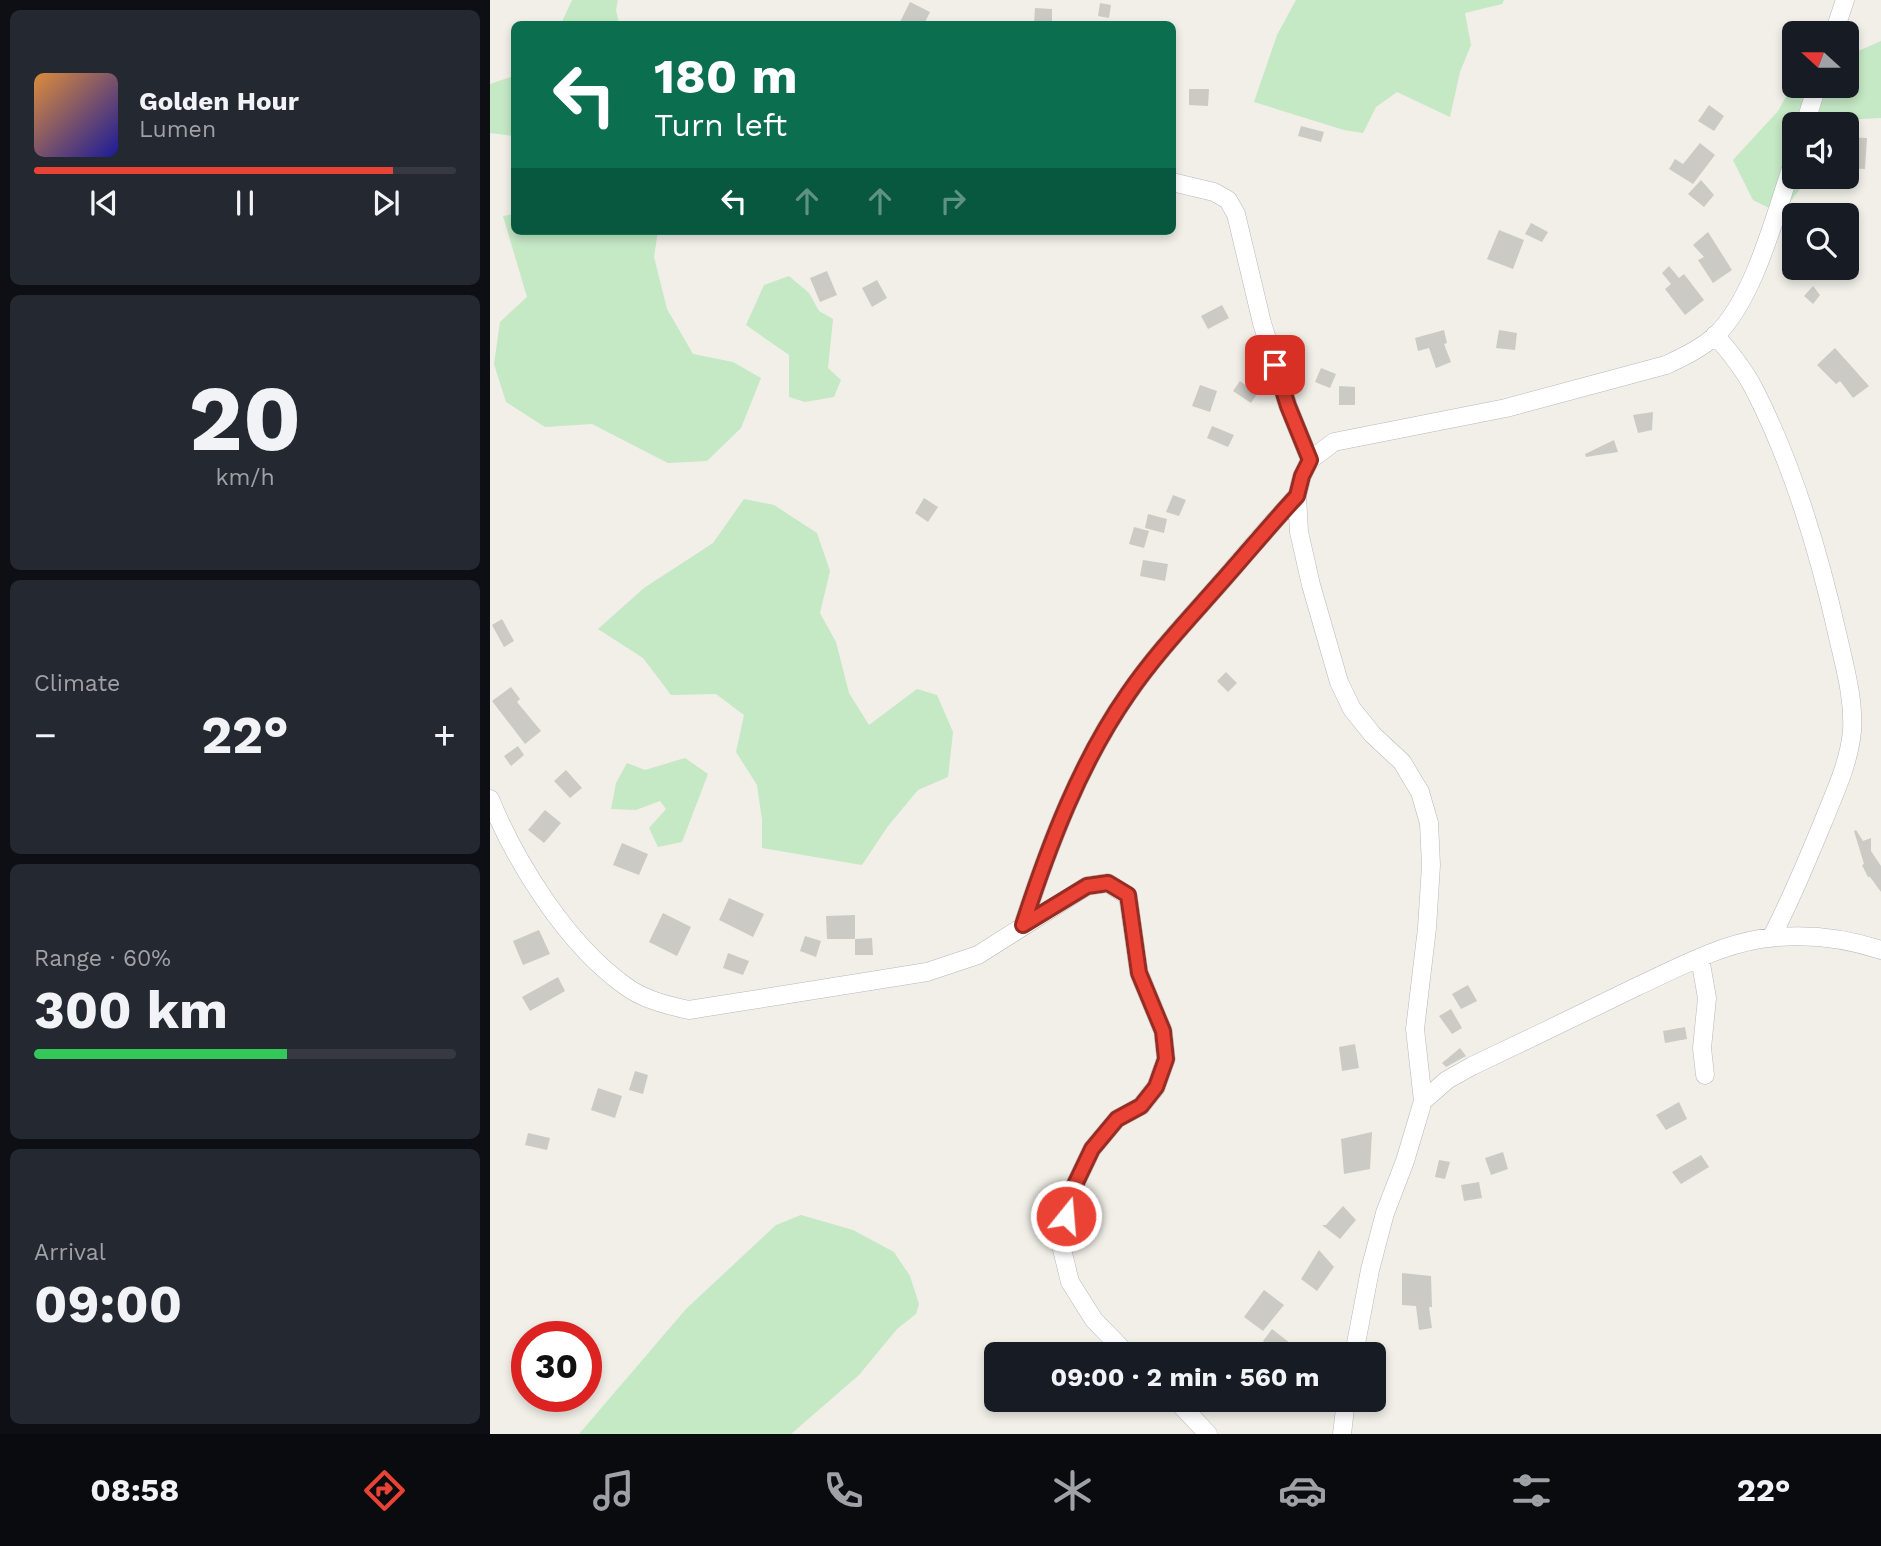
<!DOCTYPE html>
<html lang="en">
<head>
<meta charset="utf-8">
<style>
	body { margin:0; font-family:"Work Sans",sans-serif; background:#242831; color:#f1f3f6; height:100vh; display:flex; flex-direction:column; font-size:26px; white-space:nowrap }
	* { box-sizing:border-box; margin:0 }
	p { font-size:23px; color:#9ea1a6 }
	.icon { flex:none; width:38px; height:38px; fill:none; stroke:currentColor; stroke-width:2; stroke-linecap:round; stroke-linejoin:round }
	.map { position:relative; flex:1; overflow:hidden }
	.drawer { display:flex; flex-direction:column; gap:10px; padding:10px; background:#0d0f14; width:490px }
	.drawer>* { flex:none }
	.top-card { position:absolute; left:21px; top:21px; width:665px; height:214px; border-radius:10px; box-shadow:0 4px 10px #0003; background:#0b6e4f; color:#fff; overflow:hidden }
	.needle { width:46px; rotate:291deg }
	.tools { position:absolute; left:1292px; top:21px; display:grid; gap:14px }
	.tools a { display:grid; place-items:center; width:77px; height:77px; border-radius:10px; background:#171b24; box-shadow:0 4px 10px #0003; font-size:35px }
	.speed { position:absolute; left:21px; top:1321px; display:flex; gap:14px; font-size:35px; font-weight:700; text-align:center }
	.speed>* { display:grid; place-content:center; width:91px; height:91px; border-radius:50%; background:#171b24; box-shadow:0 4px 10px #0003; line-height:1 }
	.speed .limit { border:10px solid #d22; background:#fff; color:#111 }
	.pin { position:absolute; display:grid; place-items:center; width:60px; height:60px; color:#fff; margin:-30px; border-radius:14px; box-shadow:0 4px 10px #0006 }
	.me { position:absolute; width:77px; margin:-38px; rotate:17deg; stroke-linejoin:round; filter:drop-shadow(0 0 5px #0008) }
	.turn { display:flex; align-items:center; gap:24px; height:147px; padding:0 28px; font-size:32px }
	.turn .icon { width:91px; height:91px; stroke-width:2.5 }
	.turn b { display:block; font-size:49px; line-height:60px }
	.lanes { display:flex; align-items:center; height:66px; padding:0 28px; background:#0003; justify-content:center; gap:35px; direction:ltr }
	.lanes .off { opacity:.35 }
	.big { font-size:52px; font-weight:700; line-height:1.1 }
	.drawer .widget { flex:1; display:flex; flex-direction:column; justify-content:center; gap:10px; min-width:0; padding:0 24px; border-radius:10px; background:#242831 }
	.drawer .dial { align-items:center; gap:0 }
	.dial b { font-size:91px; line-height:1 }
	.song { display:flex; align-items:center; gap:21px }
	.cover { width:84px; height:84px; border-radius:10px; background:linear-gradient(135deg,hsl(30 70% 55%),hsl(240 70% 35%)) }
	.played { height:7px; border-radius:4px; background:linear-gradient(90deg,#ea4335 85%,#363941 85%) }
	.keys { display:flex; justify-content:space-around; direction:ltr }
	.heat { display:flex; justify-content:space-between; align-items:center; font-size:38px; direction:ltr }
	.charge { height:10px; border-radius:5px; background:linear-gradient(90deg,#34c759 60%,#363941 0) }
	.trip { position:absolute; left:494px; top:1342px; width:402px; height:70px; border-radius:10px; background:#171b24; box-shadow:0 4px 10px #0003; font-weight:700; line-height:70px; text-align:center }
	.tabs { display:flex; height:112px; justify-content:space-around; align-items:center; background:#090b0e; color:#9ea1a6 }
	.tabs .icon { width:49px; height:49px }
	.tabs .active { color:#ea4335 }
	.tabs b { font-size:32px; color:#f1f3f6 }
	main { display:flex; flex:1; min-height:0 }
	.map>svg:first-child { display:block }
	.green { fill:#c5e8c5 }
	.building { fill:#cccac5 }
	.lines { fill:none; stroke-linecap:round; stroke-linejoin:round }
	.minor-casing { stroke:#b5b8bc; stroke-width:19 }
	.minor { stroke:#fff; stroke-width:18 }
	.route-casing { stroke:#982c22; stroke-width:18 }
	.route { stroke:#ea4335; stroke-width:12 }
</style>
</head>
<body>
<main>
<section class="drawer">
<div class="widget">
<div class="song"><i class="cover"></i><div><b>Golden Hour</b><p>Lumen</p></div></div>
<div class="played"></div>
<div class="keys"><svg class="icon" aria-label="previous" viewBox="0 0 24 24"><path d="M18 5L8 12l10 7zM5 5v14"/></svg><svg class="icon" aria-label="pause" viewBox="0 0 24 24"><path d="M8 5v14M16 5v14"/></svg><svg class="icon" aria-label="next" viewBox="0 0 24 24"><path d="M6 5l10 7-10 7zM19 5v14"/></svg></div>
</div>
<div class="widget dial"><b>20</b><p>km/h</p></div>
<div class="widget"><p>Climate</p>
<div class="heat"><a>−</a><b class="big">22°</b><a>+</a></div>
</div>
<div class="widget"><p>Range · 60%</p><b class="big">300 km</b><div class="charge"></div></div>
<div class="widget"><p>Arrival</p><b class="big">09:00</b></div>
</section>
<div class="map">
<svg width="1391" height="1434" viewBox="0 0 1391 1434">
	<rect width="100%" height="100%" fill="#f1efe8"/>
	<path class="green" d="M 82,0 L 128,0 L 126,10 L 129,24 L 71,24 Z
		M 806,0 L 1014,0 L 1012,4 L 975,13 L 981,45 L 970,72 L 960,117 L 907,92 L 886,107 L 873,133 L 854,130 L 764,102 L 787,35 Z
		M 1391,41 L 1391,118 L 1334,121 L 1333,124 L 1304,124 L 1304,177 L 1318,177 L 1317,180 L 1291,214 L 1263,200 L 1243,160 L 1288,111 L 1304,82 L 1304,86 L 1356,86 L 1356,43 L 1366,52 Z
		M 24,76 L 24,136 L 0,133 L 0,84 Z
		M 24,214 L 24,231 L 168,231 L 164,257 L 177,309 L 203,354 L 243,362 L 271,378 L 251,428 L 217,461 L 178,463 L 102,424 L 55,427 L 16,402 L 4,364 L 10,322 L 37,297 L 13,216 Z
		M 299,276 L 319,293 L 329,311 L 343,319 L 338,368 L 351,380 L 344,397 L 315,402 L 299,397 L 299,355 L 256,325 L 274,285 Z
		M 254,499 L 284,505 L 327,533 L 340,571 L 330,613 L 346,642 L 359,693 L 379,725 L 427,689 L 447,695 L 463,732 L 458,777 L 428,790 L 398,826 L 372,865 L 272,848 L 272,820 L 267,785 L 246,752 L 254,715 L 226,694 L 181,695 L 153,658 L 108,629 L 154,588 L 223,543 Z
		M 195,758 L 218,774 L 192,842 L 168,847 L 159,828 L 176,809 L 170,801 L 146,810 L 121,809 L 126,783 L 137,763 L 155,770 Z
		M 311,1215 L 363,1230 L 404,1252 L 420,1276 L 429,1304 L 426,1314 L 407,1329 L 369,1375 L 301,1434 L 89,1434 L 196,1309 L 286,1225 Z"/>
	<path class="building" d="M 420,2 L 440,12 L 434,24 L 409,24 Z
		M 610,3 L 621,5 L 619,18 L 608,16 Z
		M 545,8 L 562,9 L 562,24 L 544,24 Z
		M 699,89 L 719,89 L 718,106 L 699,105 Z
		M 1219,105 L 1234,116 L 1224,131 L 1208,121 Z
		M 811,126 L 834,132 L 831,142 L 808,136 Z
		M 1356,137 L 1377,138 L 1375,169 L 1356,168 Z
		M 1210,143 L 1225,155 L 1203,184 L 1179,169 L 1185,159 L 1193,164 Z
		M 1211,180 L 1224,195 L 1214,207 L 1198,194 Z
		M 1041,223 L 1058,232 L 1052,242 L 1035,234 Z
		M 1009,230 L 1034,240 L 1023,269 L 997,259 Z
		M 1218,232 L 1242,270 L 1223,283 L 1208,260 L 1214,257 L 1203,245 Z
		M 1179,266 L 1189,278 L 1194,274 L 1214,300 L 1195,315 L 1175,289 L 1181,284 L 1172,273 Z
		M 337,271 L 347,295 L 330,302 L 320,278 Z
		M 387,280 L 397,298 L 382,307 L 372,288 Z
		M 1323,286 L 1330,295 L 1323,304 L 1314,296 Z
		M 732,305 L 739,318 L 718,329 L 711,316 Z
		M 954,330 L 957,343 L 954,344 L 961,362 L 946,368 L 939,348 L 928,351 L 925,338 Z
		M 1009,330 L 1027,333 L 1025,350 L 1006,348 Z
		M 1345,348 L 1379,386 L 1363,398 L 1350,381 L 1346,384 L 1327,365 Z
		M 831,368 L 846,374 L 840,388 L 825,382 Z
		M 750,381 L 767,394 L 761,403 L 743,391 Z
		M 710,385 L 727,391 L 720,412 L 702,406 Z
		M 849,386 L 865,387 L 865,405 L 849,405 Z
		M 1163,412 L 1162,430 L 1148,433 L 1143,415 Z
		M 722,426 L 744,435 L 738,447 L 717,438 Z
		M 1124,440 L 1128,452 L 1096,457 L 1095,454 Z
		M 683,495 L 696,500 L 689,516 L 676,512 Z
		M 434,498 L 448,507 L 438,522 L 425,513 Z
		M 658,514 L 677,519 L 674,533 L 655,528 Z
		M 644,527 L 659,531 L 654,548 L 639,544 Z
		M 653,560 L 678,564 L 675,581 L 650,576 Z
		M 12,619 L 24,641 L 14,647 L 2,625 Z
		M 736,672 L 747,683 L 738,692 L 727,681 Z
		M 21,687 L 30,699 L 27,702 L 51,731 L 35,744 L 2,701 Z
		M 28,746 L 34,755 L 21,766 L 14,756 Z
		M 76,770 L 92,788 L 80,798 L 64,781 Z
		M 55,810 L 71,823 L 54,843 L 38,830 Z
		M 1366,830 L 1373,841 L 1381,838 L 1381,851 L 1391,866 L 1391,892 L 1380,877 L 1378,877 L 1372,865 L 1374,864 L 1364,831 Z
		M 132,843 L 158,854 L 149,875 L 123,865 Z
		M 239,898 L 274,914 L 263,937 L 229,920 Z
		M 173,913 L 201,927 L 187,956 L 159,942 Z
		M 365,915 L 365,939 L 337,939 L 336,916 Z
		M 49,930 L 60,954 L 33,965 L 23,941 Z
		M 315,936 L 331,941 L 326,957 L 310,951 Z
		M 382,938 L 383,955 L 365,955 L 365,939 Z
		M 238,953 L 259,961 L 253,975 L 233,968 Z
		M 68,977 L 75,991 L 40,1011 L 32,997 Z
		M 978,985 L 987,1001 L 971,1009 L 962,994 Z
		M 961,1009 L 972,1028 L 962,1034 L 949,1016 Z
		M 1195,1027 L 1197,1039 L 1175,1043 L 1173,1031 Z
		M 865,1044 L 869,1068 L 852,1071 L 849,1047 Z
		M 970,1048 L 976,1056 L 956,1067 L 952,1063 Z
		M 145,1071 L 158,1075 L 153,1094 L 139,1090 Z
		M 108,1088 L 132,1096 L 125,1118 L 101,1110 Z
		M 1189,1102 L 1197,1119 L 1176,1130 L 1166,1115 Z
		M 882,1132 L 880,1169 L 854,1174 L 851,1139 Z
		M 38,1133 L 60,1138 L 57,1150 L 35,1145 Z
		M 1013,1152 L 1018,1169 L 1001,1175 L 995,1158 Z
		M 1211,1155 L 1219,1167 L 1191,1184 L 1182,1172 Z
		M 949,1160 L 960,1162 L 955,1179 L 945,1177 Z
		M 989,1182 L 992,1198 L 974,1201 L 971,1185 Z
		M 853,1206 L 866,1220 L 850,1239 L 832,1225 L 836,1225 Z
		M 829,1250 L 844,1267 L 827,1291 L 811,1279 Z
		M 912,1273 L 941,1276 L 942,1307 L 939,1307 L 942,1328 L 929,1330 L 926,1306 L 912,1305 Z
		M 774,1290 L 794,1305 L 773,1331 L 754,1317 Z
		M 782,1329 L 800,1343 L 792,1354 L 773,1341 Z"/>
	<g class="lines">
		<defs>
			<path id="minor" d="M 1344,33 L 1355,0
				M 1315,124 L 1327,86
				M 682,182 L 724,192 L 738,200 L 746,214 L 772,323 L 798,406 L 820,460
				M 1225,335 C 1239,351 1253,368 1263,387 C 1303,464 1329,552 1348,637 C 1355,668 1364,699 1362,731 C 1359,763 1345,792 1333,822 C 1317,861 1301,900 1281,938
				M 0,799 C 26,863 77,944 134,985 C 152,999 176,1005 199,1010 L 437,972 L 488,955 L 597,886 L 618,883 L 638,896 L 649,973 L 673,1031 L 676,1059 L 666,1087 L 651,1106 L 627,1119 L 602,1149 L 582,1191 L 570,1241 L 580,1282 L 604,1320 L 637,1354
				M 533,925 C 559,845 590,763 638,694 C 664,656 696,622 726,588 C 753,557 779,526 807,496
				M 1210,958 L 1217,998 L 1212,1048 L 1215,1075
				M 933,1101 L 957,1080 L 982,1066 C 1037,1040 1091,1014 1146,987 C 1185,969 1227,946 1270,939 C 1310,933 1352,937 1391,950
				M 864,1354 L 880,1270 L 895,1213 L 915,1161 L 933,1101 L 925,1029 L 937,928 L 941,865 L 939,823 L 930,792 L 912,762 L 883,735 L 862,709 L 849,682 L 821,585 L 809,532 L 807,496 L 812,476 L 820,460 L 844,442 L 1016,408 L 1176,365 C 1193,357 1212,348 1226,335 C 1265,298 1286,211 1304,160
				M 686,1400 L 718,1434
				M 852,1434 L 856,1400"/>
		</defs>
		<use href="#minor" class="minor-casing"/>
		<use href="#minor" class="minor"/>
	</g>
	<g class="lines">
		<defs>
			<path id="route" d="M 576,1216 L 582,1191 L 602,1149 L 627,1119 L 651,1106 L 666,1087 L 676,1059 L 673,1031 L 649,973 L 638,895 L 618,883 L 597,886 L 533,925 C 559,845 590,763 638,694 C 664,656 696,622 726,588 C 753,558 779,526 807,496 L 812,476 L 820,460 L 798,406 L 785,365"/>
		</defs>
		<use href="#route" class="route-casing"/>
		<use href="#route" class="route"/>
	</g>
</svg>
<div class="tools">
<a><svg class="needle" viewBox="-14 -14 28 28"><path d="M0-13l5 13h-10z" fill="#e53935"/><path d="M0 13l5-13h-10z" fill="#9ea1a6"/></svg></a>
<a><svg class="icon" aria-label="sound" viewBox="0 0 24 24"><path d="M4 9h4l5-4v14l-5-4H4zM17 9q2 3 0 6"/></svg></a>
<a><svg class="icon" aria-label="search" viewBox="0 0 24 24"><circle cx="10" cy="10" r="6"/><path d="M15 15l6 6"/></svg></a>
</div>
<div class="speed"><div class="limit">30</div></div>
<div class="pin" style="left:785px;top:365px;background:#d93025"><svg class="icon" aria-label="arrive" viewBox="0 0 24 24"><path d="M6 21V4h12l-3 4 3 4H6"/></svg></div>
<svg class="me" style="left:576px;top:1216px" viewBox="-20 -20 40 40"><circle r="17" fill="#ea4335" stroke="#fff" stroke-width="3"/><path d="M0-11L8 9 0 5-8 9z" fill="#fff"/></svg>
<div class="trip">09:00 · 2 min · 560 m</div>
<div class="top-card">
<div class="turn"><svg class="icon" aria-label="left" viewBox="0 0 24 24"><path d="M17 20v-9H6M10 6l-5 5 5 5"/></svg><div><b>180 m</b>Turn left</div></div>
<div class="lanes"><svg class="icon" aria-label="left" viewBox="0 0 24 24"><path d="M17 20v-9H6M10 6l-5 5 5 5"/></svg><svg class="icon off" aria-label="ahead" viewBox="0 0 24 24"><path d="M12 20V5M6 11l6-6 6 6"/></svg><svg class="icon off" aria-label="ahead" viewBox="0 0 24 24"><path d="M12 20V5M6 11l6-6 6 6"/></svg><svg class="icon off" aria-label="right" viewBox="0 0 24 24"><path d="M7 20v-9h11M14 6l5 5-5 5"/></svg></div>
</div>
</div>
</main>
<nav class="tabs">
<b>08:58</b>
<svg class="icon active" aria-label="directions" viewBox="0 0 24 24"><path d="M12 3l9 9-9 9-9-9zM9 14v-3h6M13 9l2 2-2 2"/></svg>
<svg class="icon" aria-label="music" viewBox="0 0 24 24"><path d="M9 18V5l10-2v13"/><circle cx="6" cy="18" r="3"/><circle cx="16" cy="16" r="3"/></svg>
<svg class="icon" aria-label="phone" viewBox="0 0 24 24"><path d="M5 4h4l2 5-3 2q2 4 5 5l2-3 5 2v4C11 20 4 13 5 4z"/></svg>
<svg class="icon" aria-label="climate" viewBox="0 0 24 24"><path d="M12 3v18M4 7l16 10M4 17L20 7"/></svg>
<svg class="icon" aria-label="car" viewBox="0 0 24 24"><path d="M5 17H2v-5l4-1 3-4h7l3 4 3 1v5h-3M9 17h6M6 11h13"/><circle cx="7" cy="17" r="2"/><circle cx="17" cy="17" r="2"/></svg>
<svg class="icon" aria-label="filters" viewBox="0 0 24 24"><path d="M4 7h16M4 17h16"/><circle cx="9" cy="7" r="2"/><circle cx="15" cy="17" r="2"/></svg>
<b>22°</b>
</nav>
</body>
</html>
